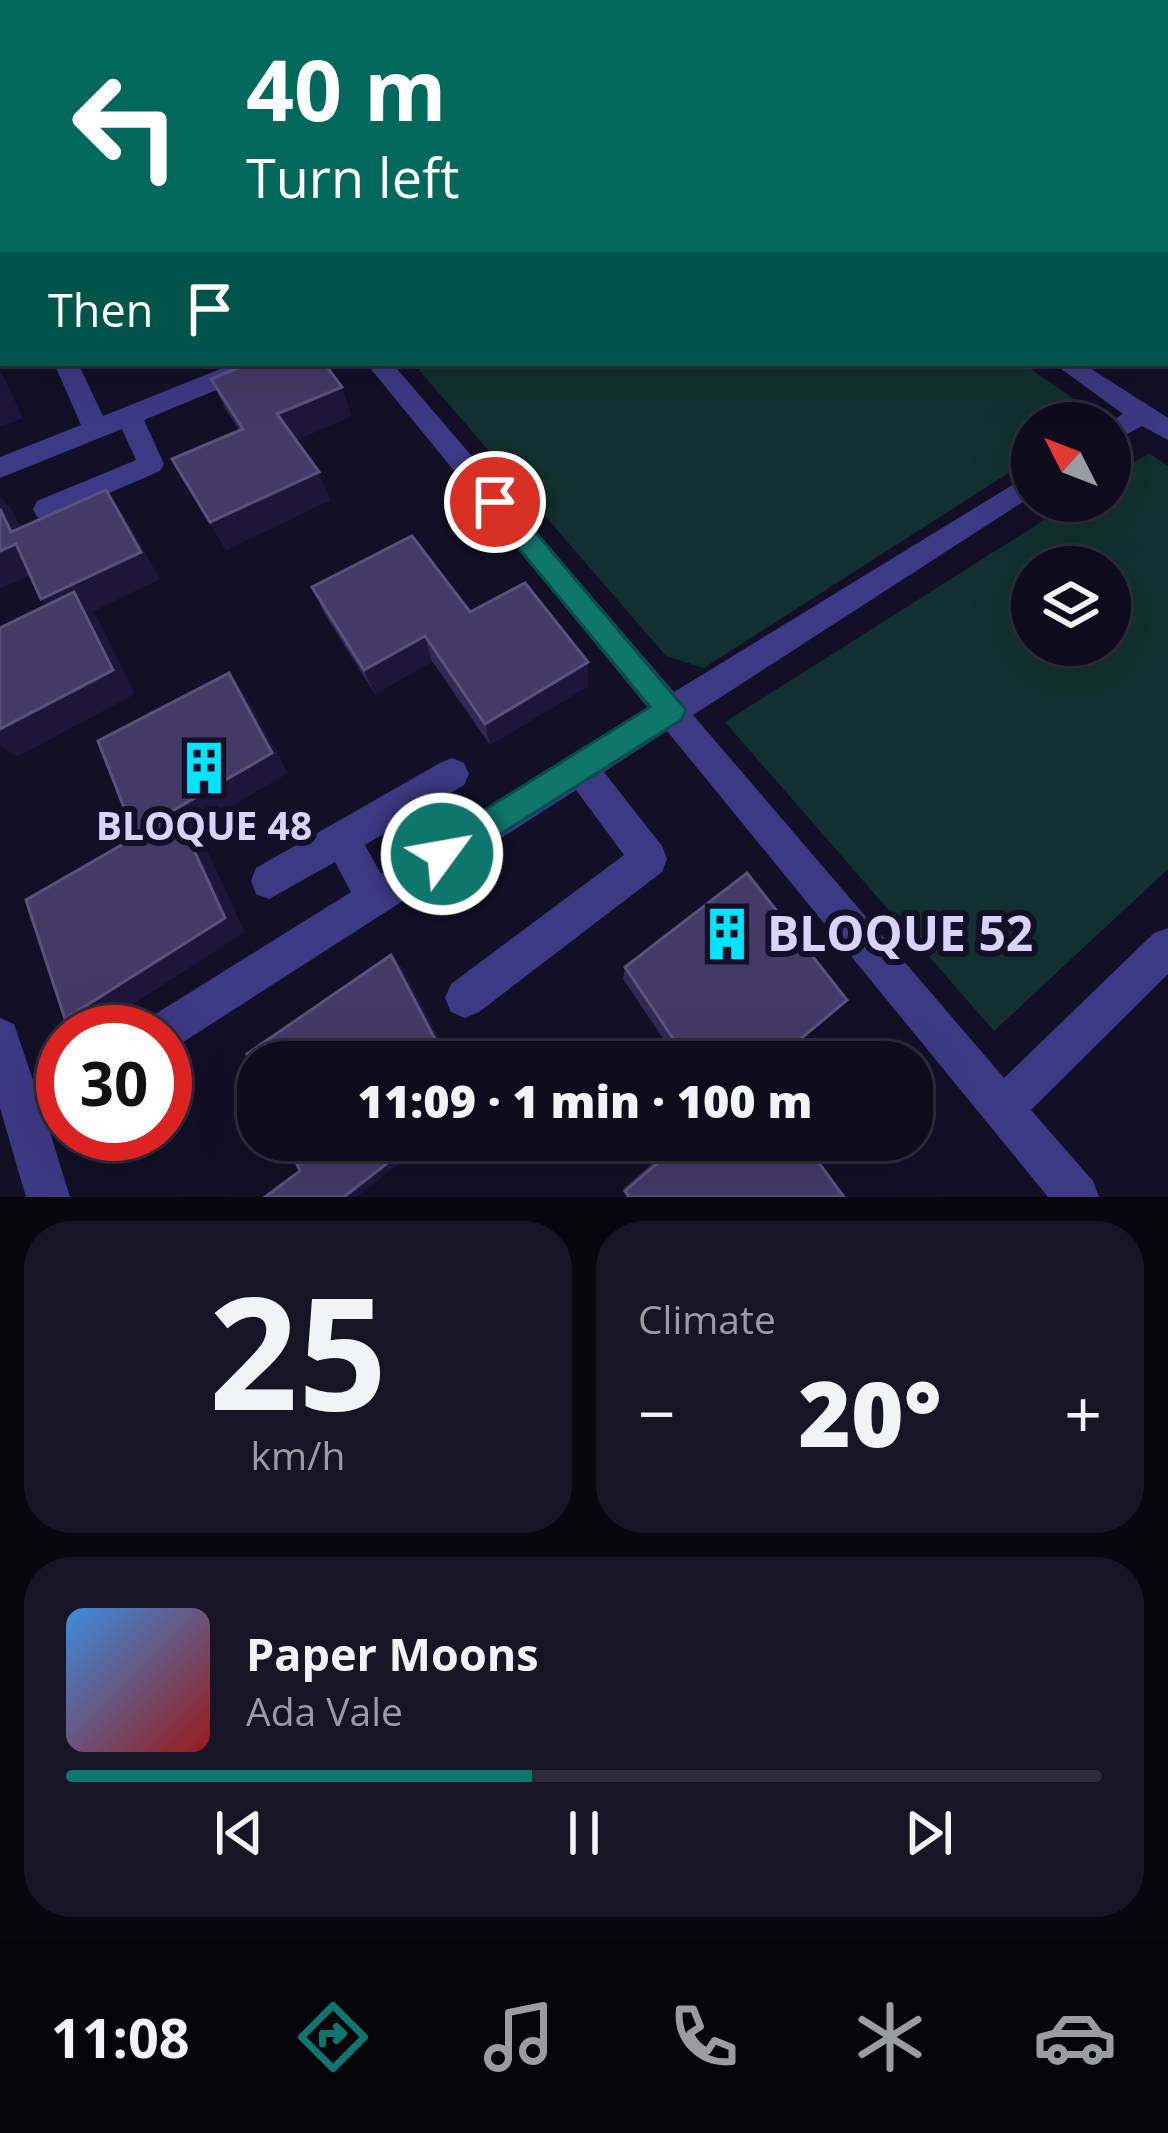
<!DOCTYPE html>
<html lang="en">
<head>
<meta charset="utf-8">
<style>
	body { margin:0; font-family:"Open Sans",sans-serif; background:#171425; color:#f1f3f6; height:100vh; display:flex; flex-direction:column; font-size:45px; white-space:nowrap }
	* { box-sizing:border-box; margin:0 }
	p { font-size:39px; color:#9b9ba3 }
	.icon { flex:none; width:66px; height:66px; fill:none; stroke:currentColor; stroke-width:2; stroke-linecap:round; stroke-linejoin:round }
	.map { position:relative; height:1197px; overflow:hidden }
	.drawer { display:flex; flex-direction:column; gap:24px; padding:24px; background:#08060f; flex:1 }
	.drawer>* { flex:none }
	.top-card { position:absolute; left:0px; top:0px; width:1170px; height:366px; box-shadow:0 12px 48px #0002,0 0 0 3px #2e2b3b; background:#00695c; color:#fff; overflow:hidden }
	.needle { width:78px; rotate:312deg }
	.fabs { position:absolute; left:1011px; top:402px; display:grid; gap:24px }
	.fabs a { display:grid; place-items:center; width:120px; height:120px; border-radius:50%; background:#0e0b1c; box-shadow:0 12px 48px #0002,0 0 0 3px #2e2b3b; font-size:60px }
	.speed { position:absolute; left:36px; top:1005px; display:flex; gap:24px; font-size:60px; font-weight:700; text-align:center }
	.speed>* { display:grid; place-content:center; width:156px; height:156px; border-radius:50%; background:#0e0b1c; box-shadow:0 12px 48px #0002,0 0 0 3px #2e2b3b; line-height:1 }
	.speed .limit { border:18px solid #d22; background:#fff; color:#111 }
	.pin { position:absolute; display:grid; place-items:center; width:102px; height:102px; color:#fff; margin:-51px; border:6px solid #fff; border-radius:50%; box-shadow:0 3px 12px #0007 }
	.me { position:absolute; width:132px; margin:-66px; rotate:58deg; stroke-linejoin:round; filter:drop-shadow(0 0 9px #0008) }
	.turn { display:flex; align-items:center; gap:42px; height:252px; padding:0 48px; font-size:54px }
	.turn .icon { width:156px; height:156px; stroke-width:2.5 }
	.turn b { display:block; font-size:84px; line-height:102px }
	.then { display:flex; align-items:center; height:114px; padding:0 48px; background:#0003; gap:24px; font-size:45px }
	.big { font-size:90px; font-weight:800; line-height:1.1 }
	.drawer .widget { flex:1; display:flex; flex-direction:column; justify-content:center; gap:18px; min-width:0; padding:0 42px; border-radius:48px; background:#171425 }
	.drawer .dial { align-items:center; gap:0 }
	.dial b { font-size:156px; line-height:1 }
	.song { display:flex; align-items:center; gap:36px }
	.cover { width:144px; height:144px; border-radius:18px; background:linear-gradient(135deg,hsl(210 70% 55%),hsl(0 70% 35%)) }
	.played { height:12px; border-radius:6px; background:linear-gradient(90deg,#0f766e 45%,#2e2b3b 45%) }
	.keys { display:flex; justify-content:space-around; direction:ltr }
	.heat { display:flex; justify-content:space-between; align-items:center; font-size:66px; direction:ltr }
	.drawer .tiles { flex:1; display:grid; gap:24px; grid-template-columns:1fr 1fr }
	.widget:last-child { grid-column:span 2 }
	.trip { position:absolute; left:237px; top:1041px; width:696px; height:120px; border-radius:48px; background:#0e0b1c; box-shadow:0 12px 48px #0002,0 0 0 3px #2e2b3b; font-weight:800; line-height:120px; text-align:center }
	.tabs { display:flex; height:192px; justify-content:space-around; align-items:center; background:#06040b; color:#9b9ba3 }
	.tabs .icon { width:84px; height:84px }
	.tabs .active { color:#0f766e }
	.tabs b { font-size:54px; color:#f1f3f6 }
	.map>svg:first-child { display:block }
	.green { fill:#12302f; fill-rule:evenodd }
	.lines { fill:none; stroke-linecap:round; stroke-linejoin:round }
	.minor { fill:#3d3a85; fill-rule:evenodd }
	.major { fill:#c25bff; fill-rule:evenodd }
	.wall { fill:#312854 }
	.shaded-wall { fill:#1d163a }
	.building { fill:#433a66; stroke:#5a527e; stroke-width:3 }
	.route { fill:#0f766e; stroke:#0a4d48; stroke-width:3 }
	.labels { text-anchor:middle; stroke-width:12; stroke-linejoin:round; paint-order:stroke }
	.poi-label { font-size:39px; font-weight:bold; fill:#d9d4ff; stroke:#130f26 }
	.near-poi-label { font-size:48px; font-weight:bold; fill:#d9d4ff; stroke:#130f26; text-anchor:start }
</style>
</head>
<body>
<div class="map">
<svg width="1168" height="1197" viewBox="0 0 1168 1197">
	<rect width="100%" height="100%" fill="#130f26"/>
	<path class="green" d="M 0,0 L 444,0 L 3,3 L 0,103 Z
		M 413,363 L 1022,363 L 1087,408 L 1084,423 L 1032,423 L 1032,458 L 704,668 L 666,656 Z
		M 1149,453 L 1168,466 L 1168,869 L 994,1031 L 725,722 L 1074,501 L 1110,501 L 1110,478 ZM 1032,567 L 1110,567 L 1110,645 L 1032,645 Z"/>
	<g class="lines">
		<path class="minor" d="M 529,0 L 545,0 L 546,3 L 530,3 Z
			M 555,0 L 580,0 L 553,3 Z
			M 1037,0 L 1058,0 L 1060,3 L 1039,3 Z
			M 1070,0 L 1086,0 L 1087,3 L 1071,3 Z
			M 1167,57 L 1168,57 L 1168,68 L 1167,68 Z
			M 3,151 L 3,163 L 0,164 L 0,152 Z
			M 1167,230 L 1168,230 L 1168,242 L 1167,242 Z
			M 54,363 L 78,363 L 103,416 L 235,363 L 270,363 L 267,369 L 144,420 L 164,464 L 160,471 L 47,520 L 37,517 L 33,509 L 37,501 L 136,460 L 122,429 L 0,478 L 0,457 L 81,425 Z
			M 366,363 L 392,363 L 674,692 L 1032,473 L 1032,496 L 693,715 L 1004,1078 L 1154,933 L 1168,928 L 1168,974 L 1031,1110 L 1093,1181 L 1099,1197 L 1048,1197 L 667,731 L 604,772 L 662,846 L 667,859 L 662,872 L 479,1012 L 465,1018 L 451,1012 L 445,998 L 451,984 L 624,855 L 576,790 L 177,1046 L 165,1051 L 165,1032 L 143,1032 L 149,1018 L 351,892 L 335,862 L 269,899 L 256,894 L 251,881 L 256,868 L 440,763 L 452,758 L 464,763 L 469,774 L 464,785 L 365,845 L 381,874 L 648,708 Z
			M 1053,363 L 1082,363 L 1168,418 L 1168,440 L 1142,426 L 1110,443 L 1108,423 L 1123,414 Z
			M 0,1018 L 14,1024 L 36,1089 L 63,1075 L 63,1120 L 49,1129 L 70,1197 L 26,1197 L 0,1108 Z"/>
		<path class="major" d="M 443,0 L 468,0 L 441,3 Z
			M 3,114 L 3,126 L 0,127 L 0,115 Z"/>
	</g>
	<path class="wall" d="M 575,0 L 649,0 L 649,3 L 575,3 Z
		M 649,0 L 785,0 L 785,3 L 649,3 Z
		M 1167,77 L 1168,77 L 1168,151 L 1167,150 Z
		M 211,379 L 342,387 L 351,416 L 296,440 L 330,500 L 226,550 L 172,459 L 239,430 L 225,408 Z
		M 312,587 L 470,612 L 588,686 L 490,745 L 432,661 L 375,694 L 324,613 Z
		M 625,967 L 773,1062 L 679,1062 L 623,979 Z
		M 679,1140 L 802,1140 L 844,1197 L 627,1197 L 623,1189 Z"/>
	<path class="shaded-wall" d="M 619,0 L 649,0 L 649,3 L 609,3 Z
		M 758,0 L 785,0 L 785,3 L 757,3 Z
		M 0,288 L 3,294 L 3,324 L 0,325 Z
		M 0,369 L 23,418 L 0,427 Z
		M 342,387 L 351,416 L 289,443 L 277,414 Z
		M 319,472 L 330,500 L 226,550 L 210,522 Z
		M 106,490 L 126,518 L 160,579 L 92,612 L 97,617 L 135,694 L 17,757 L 0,745 L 0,729 L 65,625 L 41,599 Z
		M 0,496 L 12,510 L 36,559 L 11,532 L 0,509 Z
		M 16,544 L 41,570 L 0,589 L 0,551 Z
		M 425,636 L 432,661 L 375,694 L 364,670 Z
		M 588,662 L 588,686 L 490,745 L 485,724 Z
		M 229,673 L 246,696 L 288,773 L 195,828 L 198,831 L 245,932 L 96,1028 L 65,1019 L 158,850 L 134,833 Z
		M 391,955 L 402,967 L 452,1062 L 447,1062 Z
		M 417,1140 L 430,1140 L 357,1197 L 344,1197 Z"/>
	<path class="building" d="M 649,0 L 733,0 L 738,3 L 654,3 Z
		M 864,0 L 877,0 L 883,3 L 856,3 Z
		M 924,0 L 997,0 L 989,3 L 931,3 Z
		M 250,363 L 324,363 L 342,387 L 277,414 L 319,472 L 210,522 L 172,459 L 243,429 L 211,379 Z
		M 106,490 L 141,552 L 41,599 L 16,544 L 0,551 L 0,509 L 11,532 Z
		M 412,536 L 470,612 L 525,583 L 588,662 L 485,724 L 425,636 L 364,670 L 312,587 Z
		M 74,592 L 113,670 L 0,729 L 0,628 Z
		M 229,673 L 272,753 L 134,833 L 98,741 Z
		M 177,813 L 225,918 L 65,1019 L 26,900 Z
		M 747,873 L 847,1000 L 773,1062 L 689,1062 L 625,967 Z
		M 391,955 L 447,1062 L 258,1062 L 258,1077 L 247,1054 Z
		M 286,1140 L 417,1140 L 344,1197 L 265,1197 L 300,1171 Z
		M 684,1140 L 802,1140 L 844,1197 L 629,1197 L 625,1191 Z"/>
	<path class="route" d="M 495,492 L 504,495 L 686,710 L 681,720 L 442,871 L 431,866 L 426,854 L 431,843 L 650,707 L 486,509 L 482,502 Z"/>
	<defs>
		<symbol id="building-bare" viewBox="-9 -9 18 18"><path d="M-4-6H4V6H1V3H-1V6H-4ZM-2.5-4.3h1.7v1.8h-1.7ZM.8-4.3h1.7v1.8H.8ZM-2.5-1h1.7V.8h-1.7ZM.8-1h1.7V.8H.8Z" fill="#00e5ff" stroke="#130f26" stroke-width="2.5" paint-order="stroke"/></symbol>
	</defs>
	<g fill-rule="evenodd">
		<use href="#building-bare" x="166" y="730" width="76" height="76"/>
		<use href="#building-bare" x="689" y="896" width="76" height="76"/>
	</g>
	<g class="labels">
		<g class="poi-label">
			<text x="204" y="840">BLOQUE 48</text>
		</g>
		<g class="near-poi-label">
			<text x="767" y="951">BLOQUE 52</text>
		</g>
	</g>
</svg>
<div class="fabs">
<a><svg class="needle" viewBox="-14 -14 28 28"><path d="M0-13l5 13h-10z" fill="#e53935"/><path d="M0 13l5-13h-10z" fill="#9b9ba3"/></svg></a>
<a><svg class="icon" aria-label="layers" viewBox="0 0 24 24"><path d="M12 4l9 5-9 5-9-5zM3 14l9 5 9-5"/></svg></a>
</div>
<div class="speed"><div class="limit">30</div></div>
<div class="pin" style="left:495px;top:502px;background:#d93025"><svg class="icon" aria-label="arrive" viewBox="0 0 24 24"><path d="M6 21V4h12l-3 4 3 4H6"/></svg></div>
<svg class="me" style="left:442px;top:854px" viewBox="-20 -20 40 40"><circle r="17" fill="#0f766e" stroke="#fff" stroke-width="3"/><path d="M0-11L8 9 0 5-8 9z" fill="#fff"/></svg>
<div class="trip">11:09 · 1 min · 100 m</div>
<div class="top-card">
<div class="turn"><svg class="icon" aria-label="left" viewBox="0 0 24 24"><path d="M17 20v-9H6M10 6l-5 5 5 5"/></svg><div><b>40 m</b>Turn left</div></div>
<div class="then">Then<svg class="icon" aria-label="arrive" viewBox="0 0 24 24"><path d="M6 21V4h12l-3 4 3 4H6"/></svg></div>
</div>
</div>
<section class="drawer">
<div class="tiles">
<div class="widget dial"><b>25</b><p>km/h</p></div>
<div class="widget"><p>Climate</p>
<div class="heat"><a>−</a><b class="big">20°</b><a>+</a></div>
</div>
<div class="widget">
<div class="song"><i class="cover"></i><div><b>Paper Moons</b><p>Ada Vale</p></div></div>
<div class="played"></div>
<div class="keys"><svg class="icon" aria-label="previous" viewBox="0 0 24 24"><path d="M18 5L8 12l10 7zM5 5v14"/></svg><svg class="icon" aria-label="pause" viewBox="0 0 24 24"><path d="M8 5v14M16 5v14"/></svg><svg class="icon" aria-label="next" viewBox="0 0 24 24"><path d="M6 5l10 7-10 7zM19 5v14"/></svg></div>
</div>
</div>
</section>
<nav class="tabs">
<b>11:08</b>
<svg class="icon active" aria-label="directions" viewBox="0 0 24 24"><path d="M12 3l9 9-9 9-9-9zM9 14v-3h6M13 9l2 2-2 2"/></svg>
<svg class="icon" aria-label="music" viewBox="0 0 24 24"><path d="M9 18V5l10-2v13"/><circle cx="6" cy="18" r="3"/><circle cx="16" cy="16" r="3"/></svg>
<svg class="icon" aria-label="phone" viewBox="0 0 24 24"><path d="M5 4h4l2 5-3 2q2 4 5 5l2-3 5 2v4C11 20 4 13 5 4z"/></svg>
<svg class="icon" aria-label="climate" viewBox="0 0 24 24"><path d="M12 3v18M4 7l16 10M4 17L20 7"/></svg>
<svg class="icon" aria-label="car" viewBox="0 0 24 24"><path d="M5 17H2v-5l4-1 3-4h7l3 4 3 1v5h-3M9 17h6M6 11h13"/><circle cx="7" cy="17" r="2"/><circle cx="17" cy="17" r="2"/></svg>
</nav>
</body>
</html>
